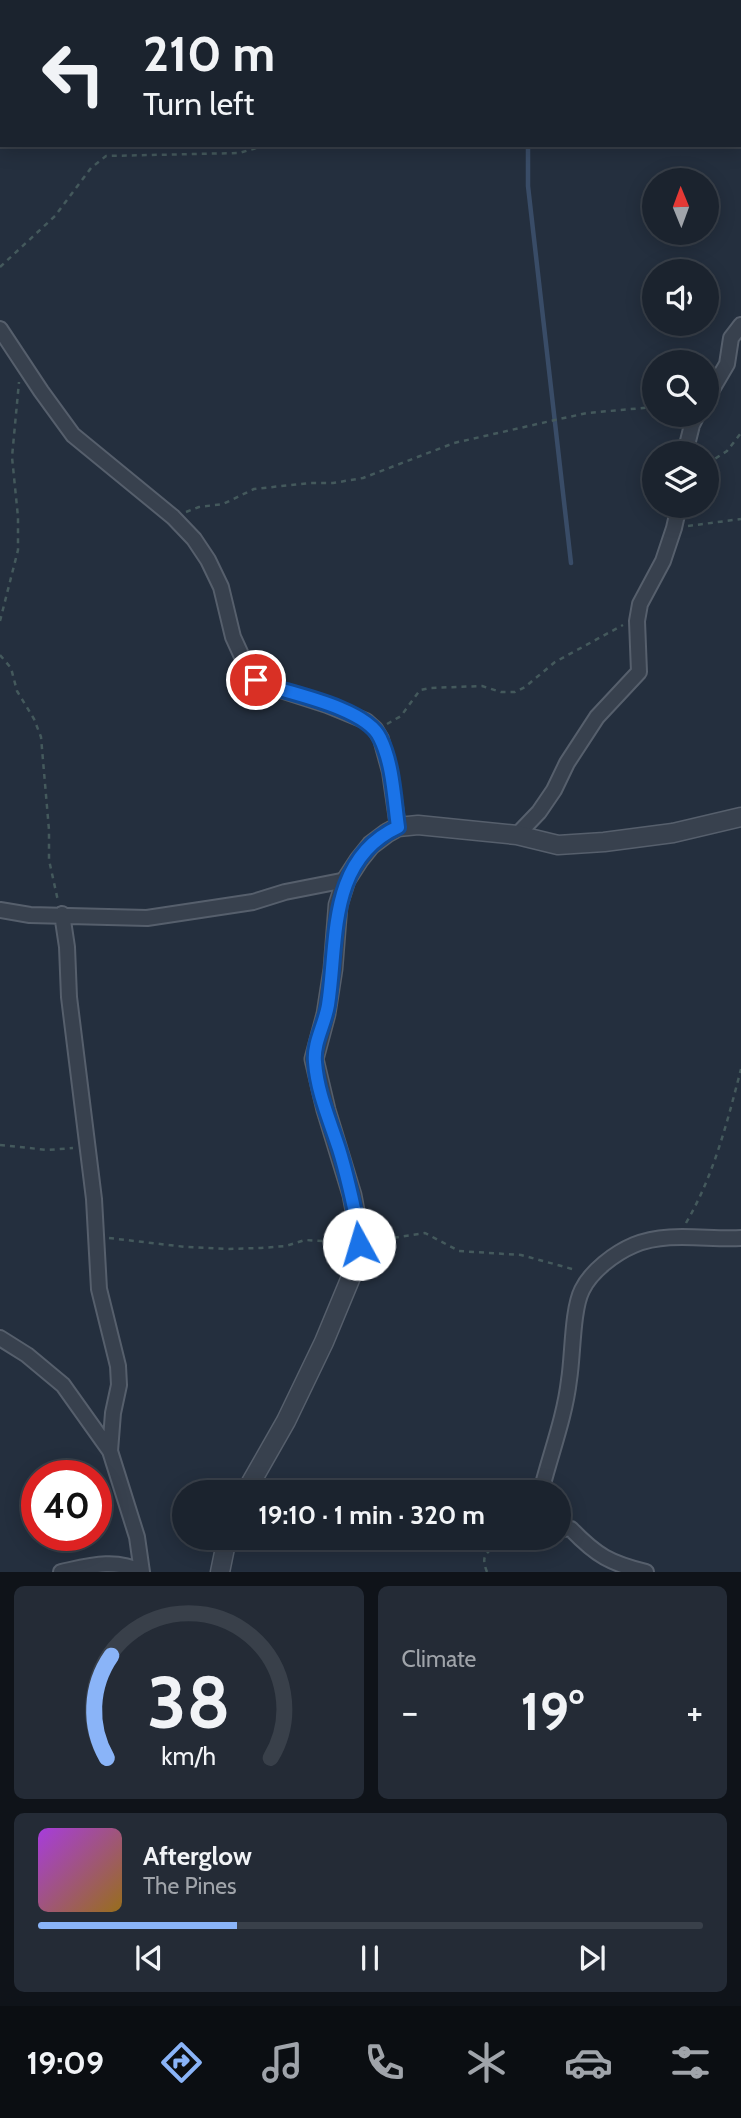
<!DOCTYPE html>
<html lang="en">
<head>
<meta charset="utf-8">
<style>
	body { margin:0; font-family:Cabin,sans-serif; background:#242b36; color:#f1f3f6; height:100vh; display:flex; flex-direction:column; font-size:26px; white-space:nowrap }
	* { box-sizing:border-box; margin:0 }
	p { font-size:23px; color:#a0a4aa }
	.icon { flex:none; width:38px; height:38px; fill:none; stroke:currentColor; stroke-width:2; stroke-linecap:round; stroke-linejoin:round }
	.map { position:relative; height:1572px; overflow:hidden }
	.sheet { display:flex; flex-direction:column; gap:14px; padding:14px; background:#0f1319; flex:1 }
	.sheet>* { flex:none }
	.hud { position:absolute; left:0px; top:0px; width:742px; height:147px; box-shadow:0 4px 18px #0003,0 0 0 2px #39404a; background:#1b232e; color:#f1f3f6; overflow:hidden }
	.needle { width:46px; rotate:359deg }
	.controls { position:absolute; left:642px; top:168px; display:grid; gap:14px }
	.controls a { display:grid; place-items:center; width:77px; height:77px; border-radius:50%; background:#1b232e; box-shadow:0 4px 18px #0003,0 0 0 2px #39404a; font-size:35px }
	.speed { position:absolute; left:21px; top:1460px; display:flex; gap:14px; font-size:35px; font-weight:700; text-align:center }
	.speed>* { display:grid; place-content:center; width:91px; height:91px; border-radius:50%; background:#1b232e; box-shadow:0 4px 18px #0003,0 0 0 2px #39404a; line-height:1 }
	.speed .limit { border:10px solid #d22; background:#fff; color:#111 }
	.pin { position:absolute; display:grid; place-items:center; width:60px; height:60px; color:#fff; margin:-30px; border:4px solid #fff; border-radius:50%; box-shadow:0 2px 7px #0007 }
	.me { position:absolute; width:77px; margin:-38px; rotate:354deg; stroke-linejoin:round; filter:drop-shadow(0 0 5px #0008) }
	.turn { display:flex; align-items:center; gap:24px; height:147px; padding:0 28px; font-size:32px }
	.turn .icon { width:91px; height:91px; stroke-width:2.5 }
	.turn b { display:block; font-size:49px; line-height:60px }
	.big { font-size:52px; font-weight:700; line-height:1.1 }
	.sheet .tile { flex:1; display:flex; flex-direction:column; justify-content:center; gap:10px; min-width:0; padding:0 24px; border-radius:10px; background:#242b36 }
	.sheet .dial { align-items:center; gap:0 }
	.dial svg { height:182px; overflow:visible; fill:none; stroke:#39404a; stroke-width:7; stroke-linecap:round; text-anchor:middle }
	.dial text { fill:#f1f3f6; stroke:none }
	.song { display:flex; align-items:center; gap:21px }
	.cover { width:84px; height:84px; border-radius:10px; background:linear-gradient(135deg,hsl(280 70% 55%),hsl(40 70% 35%)) }
	.played { height:7px; border-radius:4px; background:linear-gradient(90deg,#8ab4f8 30%,#39404a 30%) }
	.keys { display:flex; justify-content:space-around; direction:ltr }
	.heat { display:flex; justify-content:space-between; align-items:center; font-size:38px; direction:ltr }
	.sheet .tiles { flex:1; display:grid; gap:14px; grid-template-columns:1fr 1fr }
	.tile:last-child { grid-column:span 2 }
	.trip { position:absolute; left:172px; top:1480px; width:399px; height:70px; border-radius:35px; background:#1b232e; box-shadow:0 4px 18px #0003,0 0 0 2px #39404a; font-weight:700; line-height:70px; text-align:center }
	.tabs { display:flex; height:112px; justify-content:space-around; align-items:center; background:#0b0e12; color:#a0a4aa }
	.tabs .icon { width:49px; height:49px }
	.tabs .selected { color:#8ab4f8 }
	.tabs b { font-size:32px; color:#f1f3f6 }
	.map>svg:first-child { display:block }
	.lines { fill:none; stroke-linecap:round; stroke-linejoin:round }
	.stream { stroke:#394c67; stroke-width:4.5 }
	.minor-casing { stroke:#565f6c; stroke-width:18 }
	.tertiary-casing { stroke:#565f6c; stroke-width:21 }
	.path { stroke:#44595c; stroke-width:2.5; stroke-dasharray:5 5; stroke-linecap:butt }
	.minor { stroke:#38414e; stroke-width:14 }
	.tertiary { stroke:#38414e; stroke-width:18 }
	.route-casing { stroke:#114b97; stroke-width:18 }
	.route { stroke:#1a73e8; stroke-width:12 }
</style>
</head>
<body>
<div class="map">
<svg width="741" height="1572" viewBox="0 0 741 1572">
	<rect width="100%" height="100%" fill="#242f3e"/>
	<g class="lines">
		<path class="stream" d="M 526,0 L 526,2
			M 528,145 L 528,186 L 571,563"/>
		<defs>
			<path id="minor" d="M 0,329 L 41,391 L 73,435 L 173,517 L 194,539 L 208,560 L 221,587 L 233,637 L 249,672 L 265,685 L 327,705 L 366,721 L 375,729 L 381,739 L 390,772 L 398,827
				M 707,398 L 727,364 L 731,338 L 741,325
				M 685,453 L 692,425 L 697,415
				M 517,835 L 539,812 L 554,790 L 567,763 L 597,717 L 639,672 L 637,621 L 640,604 L 663,561 L 674,528 L 679,506
				M 0,910 L 30,915 L 147,918 L 253,902 L 285,892 L 346,880
				M 62,914 L 67,947 L 69,997 L 94,1199 L 99,1289 L 118,1366 L 119,1385 L 113,1413 L 110,1451
				M 0,1338 L 27,1355 L 63,1385 L 110,1451 L 137,1537 L 142,1572
				M 544,1493 L 543,1484 C 552,1450 565,1415 569,1380 C 573,1356 572,1310 582,1290 C 591,1271 615,1253 634,1245 C 667,1231 707,1240 741,1238
				M 558,1528 L 571,1529 C 597,1556 610,1563 646,1572
				M 61,1572 C 89,1566 115,1558 142,1572"/>
			<path id="tertiary" d="M 245,1493 L 286,1421 L 324,1342 L 351,1277 L 357,1256 L 360,1237 L 352,1195 L 326,1110 L 314,1059 L 326,1014 L 333,969 L 338,905 L 346,880 L 359,860 L 371,845 L 387,833 L 398,827 L 418,825 L 517,835 L 558,845 L 604,842 L 673,833 L 741,817
				M 220,1572 L 227,1538"/>
		</defs>
		<use href="#minor" class="minor-casing"/>
		<use href="#tertiary" class="tertiary-casing"/>
		<path class="path" d="M 569,2 L 572,0
			M 0,267 L 55,216 L 91,168 L 106,156 L 239,153 L 267,145
			M 707,464 L 727,451 L 741,433
			M 186,512 L 199,507 L 223,504 L 254,489 L 310,483 L 333,483 L 363,478 L 454,443 L 555,420 L 587,413 L 654,407
			M 688,526 L 741,519
			M 0,621 L 18,550 L 18,517 L 12,457 L 19,382
			M 0,655 L 11,668 L 17,691 L 34,719 L 41,737 L 49,830 L 49,860 L 58,901
			M 387,724 L 401,716 L 420,690 L 430,688 L 482,686 L 501,692 L 515,692 L 525,687 L 555,662 L 623,625
			M 0,1145 L 48,1150 L 73,1148
			M 686,1223 C 714,1175 727,1123 741,1069
			M 109,1238 L 186,1247 L 227,1249 L 261,1248 L 286,1246 L 305,1240 L 343,1242
			M 374,1238 L 385,1239 L 425,1233 L 459,1251 L 521,1255 L 576,1270
			M 487,1572 C 478,1549 493,1553 505,1538"/>
		<use href="#minor" class="minor"/>
		<use href="#tertiary" class="tertiary"/>
	</g>
	<g class="lines">
		<defs>
			<path id="route" d="M 256,680 L 265,685 C 294,694 367,709 380,738 C 393,764 394,799 398,827 C 327,860 338,941 328,1005 C 325,1024 313,1043 315,1062 C 317,1092 330,1121 339,1149 C 348,1178 354,1207 360,1237 L 359,1244"/>
		</defs>
		<use href="#route" class="route-casing"/>
		<use href="#route" class="route"/>
	</g>
</svg>
<div class="controls">
<a><svg class="needle" viewBox="-14 -14 28 28"><path d="M0-13l5 13h-10z" fill="#e53935"/><path d="M0 13l5-13h-10z" fill="#a0a4aa"/></svg></a>
<a><svg class="icon" aria-label="sound" viewBox="0 0 24 24"><path d="M4 9h4l5-4v14l-5-4H4zM17 9q2 3 0 6"/></svg></a>
<a><svg class="icon" aria-label="search" viewBox="0 0 24 24"><circle cx="10" cy="10" r="6"/><path d="M15 15l6 6"/></svg></a>
<a><svg class="icon" aria-label="layers" viewBox="0 0 24 24"><path d="M12 4l9 5-9 5-9-5zM3 14l9 5 9-5"/></svg></a>
</div>
<div class="speed"><div class="limit">40</div></div>
<div class="pin" style="left:256px;top:680px;background:#d93025"><svg class="icon" aria-label="arrive" viewBox="0 0 24 24"><path d="M6 21V4h12l-3 4 3 4H6"/></svg></div>
<svg class="me" style="left:359px;top:1244px" viewBox="-20 -20 40 40"><circle r="19" fill="#fff"/><path d="M0-13L10 11 0 6-10 11z" fill="#1a73e8"/></svg>
<div class="trip">19:10 · 1 min · 320 m</div>
<div class="hud">
<div class="turn"><svg class="icon" aria-label="left" viewBox="0 0 24 24"><path d="M17 20v-9H6M10 6l-5 5 5 5"/></svg><div><b>210 m</b>Turn left</div></div>
</div>
</div>
<section class="sheet">
<div class="tiles">
<div class="tile dial"><svg viewBox="0 0 100 80">
<path d="M14 69A42 42 0 1 1 86 69"/>
<path d="M14 69A42 42 0 0 1 16 24" stroke="#8ab4f8"/>
<text x="50" y="56" font-size="32" font-weight="700">38</text>
<text x="50" y="72" font-size="11">km/h</text>
</svg></div>
<div class="tile"><p>Climate</p>
<div class="heat"><a>−</a><b class="big">19°</b><a>+</a></div>
</div>
<div class="tile">
<div class="song"><i class="cover"></i><div><b>Afterglow</b><p>The Pines</p></div></div>
<div class="played"></div>
<div class="keys"><svg class="icon" aria-label="previous" viewBox="0 0 24 24"><path d="M18 5L8 12l10 7zM5 5v14"/></svg><svg class="icon" aria-label="pause" viewBox="0 0 24 24"><path d="M8 5v14M16 5v14"/></svg><svg class="icon" aria-label="next" viewBox="0 0 24 24"><path d="M6 5l10 7-10 7zM19 5v14"/></svg></div>
</div>
</div>
</section>
<nav class="tabs">
<b>19:09</b>
<svg class="icon selected" aria-label="directions" viewBox="0 0 24 24"><path d="M12 3l9 9-9 9-9-9zM9 14v-3h6M13 9l2 2-2 2"/></svg>
<svg class="icon" aria-label="music" viewBox="0 0 24 24"><path d="M9 18V5l10-2v13"/><circle cx="6" cy="18" r="3"/><circle cx="16" cy="16" r="3"/></svg>
<svg class="icon" aria-label="phone" viewBox="0 0 24 24"><path d="M5 4h4l2 5-3 2q2 4 5 5l2-3 5 2v4C11 20 4 13 5 4z"/></svg>
<svg class="icon" aria-label="climate" viewBox="0 0 24 24"><path d="M12 3v18M4 7l16 10M4 17L20 7"/></svg>
<svg class="icon" aria-label="car" viewBox="0 0 24 24"><path d="M5 17H2v-5l4-1 3-4h7l3 4 3 1v5h-3M9 17h6M6 11h13"/><circle cx="7" cy="17" r="2"/><circle cx="17" cy="17" r="2"/></svg>
<svg class="icon" aria-label="filters" viewBox="0 0 24 24"><path d="M4 7h16M4 17h16"/><circle cx="9" cy="7" r="2"/><circle cx="15" cy="17" r="2"/></svg>
</nav>
</body>
</html>
